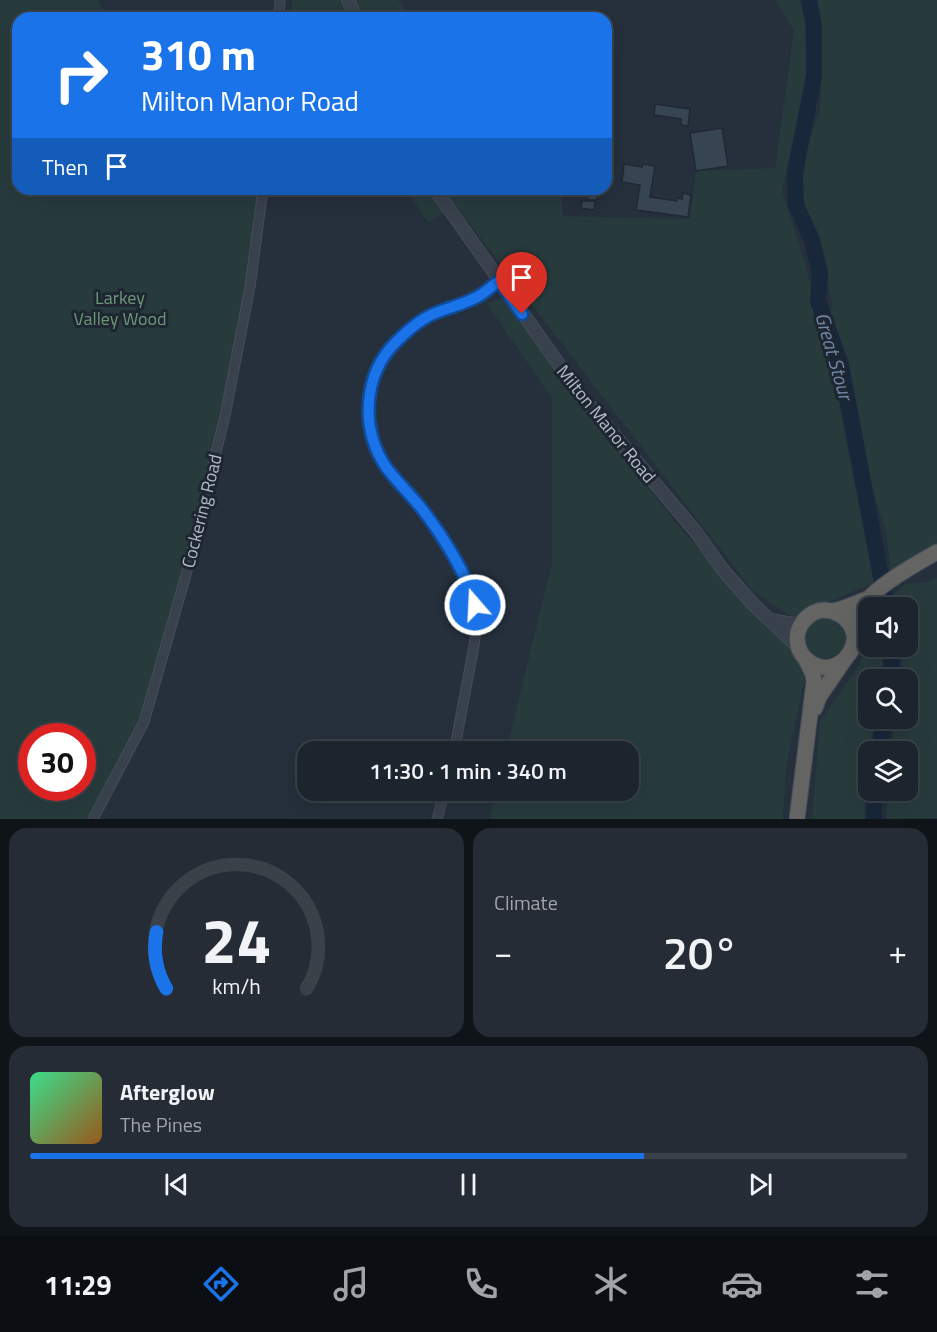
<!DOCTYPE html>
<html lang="en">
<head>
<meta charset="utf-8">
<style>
	body { margin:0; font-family:"Titillium Web",sans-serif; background:#252c35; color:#f1f3f6; height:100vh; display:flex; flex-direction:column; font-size:22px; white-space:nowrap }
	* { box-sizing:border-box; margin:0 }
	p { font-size:20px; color:#a0a4aa }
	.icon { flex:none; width:33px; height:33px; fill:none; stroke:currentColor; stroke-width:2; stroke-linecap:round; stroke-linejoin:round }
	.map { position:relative; height:819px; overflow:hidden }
	.panel { display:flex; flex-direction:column; gap:9px; padding:9px; background:#0f1419; flex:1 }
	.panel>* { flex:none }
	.hud { position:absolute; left:12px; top:12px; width:600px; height:183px; border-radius:18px; box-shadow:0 6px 24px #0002,0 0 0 2px #3a4149; background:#1a73e8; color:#fff; overflow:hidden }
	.buttons { position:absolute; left:858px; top:597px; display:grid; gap:12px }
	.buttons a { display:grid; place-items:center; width:60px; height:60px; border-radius:12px; background:#1c242d; box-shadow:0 6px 24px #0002,0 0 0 2px #3a4149; font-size:30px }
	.speed { position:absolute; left:18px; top:723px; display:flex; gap:12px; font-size:30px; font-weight:700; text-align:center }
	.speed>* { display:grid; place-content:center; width:78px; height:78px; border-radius:50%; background:#1c242d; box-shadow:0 6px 24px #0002,0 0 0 2px #3a4149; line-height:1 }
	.speed .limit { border:9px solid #d22; background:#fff; color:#111 }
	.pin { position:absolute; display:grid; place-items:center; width:51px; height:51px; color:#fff; margin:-62px -26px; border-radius:50% 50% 50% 0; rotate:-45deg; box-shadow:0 0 6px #0007 }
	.pin .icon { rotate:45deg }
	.me { position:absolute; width:66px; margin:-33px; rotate:341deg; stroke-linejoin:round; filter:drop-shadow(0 0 4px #0008) }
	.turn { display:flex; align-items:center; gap:21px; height:126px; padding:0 30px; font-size:27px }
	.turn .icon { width:78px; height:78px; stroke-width:2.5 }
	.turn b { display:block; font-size:42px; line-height:51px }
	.then { display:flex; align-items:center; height:57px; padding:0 30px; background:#0003; gap:12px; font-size:22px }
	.big { font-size:45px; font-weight:600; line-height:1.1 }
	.panel .tile { flex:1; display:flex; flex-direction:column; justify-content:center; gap:9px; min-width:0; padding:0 21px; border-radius:18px; background:#252c35 }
	.panel .dial { align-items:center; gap:0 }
	.dial svg { height:156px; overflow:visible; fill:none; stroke:#3a4149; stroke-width:7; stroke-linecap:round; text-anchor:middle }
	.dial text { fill:#f1f3f6; stroke:none }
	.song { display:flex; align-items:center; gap:18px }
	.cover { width:72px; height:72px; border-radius:9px; background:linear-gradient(135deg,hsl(150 70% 55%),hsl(30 70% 35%)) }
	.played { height:6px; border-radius:3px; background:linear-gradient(90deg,#1a73e8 70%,#3a4149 70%) }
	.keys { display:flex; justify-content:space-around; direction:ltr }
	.heat { display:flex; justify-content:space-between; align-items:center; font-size:33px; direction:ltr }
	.panel .tiles { flex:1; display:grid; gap:9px; grid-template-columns:1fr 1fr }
	.tile:last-child { grid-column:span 2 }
	.trip { position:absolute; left:297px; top:741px; width:342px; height:60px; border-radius:18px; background:#1c242d; box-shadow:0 6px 24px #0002,0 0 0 2px #3a4149; font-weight:600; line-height:60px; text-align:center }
	.tabs { display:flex; height:96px; justify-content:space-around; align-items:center; background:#0b0e12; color:#a0a4aa }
	.tabs .icon { width:42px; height:42px }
	.tabs .on { color:#1a73e8 }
	.tabs b { font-size:27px; color:#f1f3f6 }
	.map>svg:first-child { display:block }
	.green { fill:#273b3d; fill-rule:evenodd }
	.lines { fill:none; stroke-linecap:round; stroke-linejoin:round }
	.river { stroke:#18273a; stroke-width:16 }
	.building { fill:#374452; stroke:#202834; stroke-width:1.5 }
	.minor-casing { stroke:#454d59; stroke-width:11 }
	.tertiary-casing { stroke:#454d59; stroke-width:14 }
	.trunk-casing { stroke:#444c58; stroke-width:17 }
	.minor { stroke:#39414d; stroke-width:9 }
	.tertiary { stroke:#39414d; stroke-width:12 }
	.trunk { stroke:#646462; stroke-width:15 }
	.route-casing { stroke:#114b97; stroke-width:15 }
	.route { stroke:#1a73e8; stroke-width:10 }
	.labels { text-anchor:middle; stroke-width:6; stroke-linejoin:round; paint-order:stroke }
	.park-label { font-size:18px; fill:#6d9876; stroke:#1e2632 }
	.street-label { font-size:18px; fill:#b5bcc8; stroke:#1e2632 }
	.water-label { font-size:20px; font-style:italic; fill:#6f88a5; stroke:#1e2632 }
</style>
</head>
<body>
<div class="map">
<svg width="937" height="819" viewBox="0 0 937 819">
	<rect width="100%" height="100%" fill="#25303c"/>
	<path class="green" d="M 0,0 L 97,0 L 110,18 L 18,18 L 18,189 L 262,189 L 238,332 L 220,422 L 183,574 L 141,722 L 90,819 L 0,819 ZM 32,736 L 82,736 L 82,788 L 32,788 Z
		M 292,0 L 398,0 L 413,18 L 290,18 Z
		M 776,0 L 800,0 L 805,21 L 807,75 L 782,191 L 805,263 L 836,388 L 874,583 L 792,617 L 752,590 L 446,193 L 439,201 L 446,212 L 428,222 L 405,189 L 561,189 L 563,216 L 690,219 L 696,171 L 775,168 L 794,31 Z
		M 815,0 L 937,0 L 937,543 L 902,563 L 897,569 L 890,570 L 886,530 L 872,488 L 844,363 L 831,318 L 832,302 L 819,246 L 804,209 L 799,187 L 805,168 L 806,147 L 820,112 L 822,52 L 819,14 Z
		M 499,299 L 507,299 L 571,391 L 680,528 L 774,632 L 792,648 L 805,678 L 786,767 L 783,819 L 489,819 L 496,791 L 628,790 L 628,752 L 506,751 L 552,563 L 552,398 L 487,304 Z
		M 937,578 L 937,818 L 887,819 L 887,791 L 908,790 L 908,752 L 890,751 L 896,719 L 908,718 L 908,680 L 902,679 L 902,647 L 908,646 L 908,608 L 895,607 L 892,596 L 906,584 L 929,582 Z
		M806 638a20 20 0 1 1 40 0a20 20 0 1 1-40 0Z
		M 868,639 L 868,646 L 880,647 L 883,666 L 881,679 L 868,680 L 868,718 L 875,719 L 864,786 L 865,819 L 812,819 L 820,721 L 859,666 Z"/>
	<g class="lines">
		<path class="river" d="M 809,0 L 814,26 L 814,76 L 795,172 L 796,205 L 812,240 L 820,273 L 818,301 L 841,365 L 887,608
			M 891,680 L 892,646
			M 878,752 L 885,718
			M 874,790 L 874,819"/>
	</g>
	<path class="building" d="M 655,104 L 690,109 L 688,126 L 681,125 L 681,119 L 654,115 Z
		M 722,128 L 728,166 L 696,171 L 690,133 Z
		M 624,164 L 642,167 L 643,164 L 655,166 L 650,197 L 677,201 L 677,198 L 682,199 L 683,193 L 691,195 L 688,217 L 636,210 L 640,185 L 622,182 Z
		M 588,192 L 597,193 L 597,200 L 588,200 Z
		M 582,201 L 595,201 L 594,210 L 581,208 Z"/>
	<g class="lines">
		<defs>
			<path id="minor" d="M 279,18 L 280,0
				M 454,752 L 474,646 L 476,631 L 475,605 L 467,581 L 429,519 L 387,468 L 380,456 L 371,432 L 368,407 L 374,376 L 381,361 L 397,341 L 427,317 L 478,296 L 499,281
				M 93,819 L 144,722 L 186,575 L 225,416 L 250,287 L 263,189
				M 437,819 L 445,790"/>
			<path id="tertiary" d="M 348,0 L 356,18
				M 435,189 L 582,397 L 696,532 L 723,570 L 753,604 L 799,648
				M 770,620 L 793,624 L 803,622"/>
			<path id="trunk" d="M 832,611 C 881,629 838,691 805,658 C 800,653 797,645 797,637 C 798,623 810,611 824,610 C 826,610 831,611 833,611 C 845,609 857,602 868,599
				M 853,631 C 857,620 860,610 867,601 C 878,585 919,562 937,552
				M 815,708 L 819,697 L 843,662
				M 797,819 L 814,682 L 813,674 L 806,660"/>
		</defs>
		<use href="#minor" class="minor-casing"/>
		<use href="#tertiary" class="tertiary-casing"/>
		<use href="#trunk" class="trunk-casing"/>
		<use href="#minor" class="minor"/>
		<use href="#tertiary" class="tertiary"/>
		<use href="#trunk" class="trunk"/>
	</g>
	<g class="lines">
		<defs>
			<path id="route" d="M 475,605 C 467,574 442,535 422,509 C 411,495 397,482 386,467 C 360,428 363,374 397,341 C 408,330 424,317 438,312 C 451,307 464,304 477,297 C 485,293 492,286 499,281 L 522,314"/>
		</defs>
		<use href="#route" class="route-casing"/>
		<use href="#route" class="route"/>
	</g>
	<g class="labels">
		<g class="park-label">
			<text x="120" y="304">Larkey<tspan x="120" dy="21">Valley Wood</tspan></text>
		</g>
		<g class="street-label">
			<text transform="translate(606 424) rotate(51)" y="6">Milton Manor Road</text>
			<text transform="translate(202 511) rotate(-76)" y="6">Cockering Road</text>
		</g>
		<g class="water-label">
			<text transform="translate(834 356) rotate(74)" y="7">Great Stour</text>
		</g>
	</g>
</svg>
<div class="buttons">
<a><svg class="icon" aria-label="sound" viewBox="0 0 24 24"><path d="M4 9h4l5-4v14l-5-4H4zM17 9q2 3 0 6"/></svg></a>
<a><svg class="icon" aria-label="search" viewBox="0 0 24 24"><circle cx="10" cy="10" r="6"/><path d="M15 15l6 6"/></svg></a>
<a><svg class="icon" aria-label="layers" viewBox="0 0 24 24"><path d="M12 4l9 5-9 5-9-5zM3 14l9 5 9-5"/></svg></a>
</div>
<div class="speed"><div class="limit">30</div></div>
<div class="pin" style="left:522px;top:314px;background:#d93025"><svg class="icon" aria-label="arrive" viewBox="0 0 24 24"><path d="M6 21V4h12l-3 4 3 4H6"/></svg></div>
<svg class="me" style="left:475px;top:605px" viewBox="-20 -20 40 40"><circle r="17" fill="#1a73e8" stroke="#fff" stroke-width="3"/><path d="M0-11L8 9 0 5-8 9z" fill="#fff"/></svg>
<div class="trip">11:30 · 1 min · 340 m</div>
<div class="hud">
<div class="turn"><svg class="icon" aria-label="right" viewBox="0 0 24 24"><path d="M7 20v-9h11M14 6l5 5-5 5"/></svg><div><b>310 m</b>Milton Manor Road</div></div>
<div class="then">Then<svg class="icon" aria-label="arrive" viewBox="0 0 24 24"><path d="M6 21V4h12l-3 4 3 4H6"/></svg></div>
</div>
</div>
<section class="panel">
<div class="tiles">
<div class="tile dial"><svg viewBox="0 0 100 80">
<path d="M14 69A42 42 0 1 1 86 69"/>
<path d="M14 69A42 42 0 0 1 9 40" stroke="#1a73e8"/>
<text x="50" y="56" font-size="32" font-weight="700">24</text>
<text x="50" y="72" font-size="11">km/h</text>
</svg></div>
<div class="tile"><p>Climate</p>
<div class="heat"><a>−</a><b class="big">20°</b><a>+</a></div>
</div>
<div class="tile">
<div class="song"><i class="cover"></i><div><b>Afterglow</b><p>The Pines</p></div></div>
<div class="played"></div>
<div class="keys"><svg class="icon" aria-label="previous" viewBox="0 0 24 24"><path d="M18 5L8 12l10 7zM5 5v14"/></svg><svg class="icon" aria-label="pause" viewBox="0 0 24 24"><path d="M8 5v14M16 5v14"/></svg><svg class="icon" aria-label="next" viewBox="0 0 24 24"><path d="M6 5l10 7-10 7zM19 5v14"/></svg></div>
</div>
</div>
</section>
<nav class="tabs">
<b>11:29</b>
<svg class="icon on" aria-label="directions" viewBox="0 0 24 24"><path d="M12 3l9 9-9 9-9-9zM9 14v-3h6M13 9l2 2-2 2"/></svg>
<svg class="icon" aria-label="music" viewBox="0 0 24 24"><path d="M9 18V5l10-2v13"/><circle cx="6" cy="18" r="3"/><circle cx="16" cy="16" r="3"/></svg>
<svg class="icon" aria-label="phone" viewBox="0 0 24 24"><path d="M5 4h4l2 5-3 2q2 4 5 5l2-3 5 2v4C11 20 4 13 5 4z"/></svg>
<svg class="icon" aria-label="climate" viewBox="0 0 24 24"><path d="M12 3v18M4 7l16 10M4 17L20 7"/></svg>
<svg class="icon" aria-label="car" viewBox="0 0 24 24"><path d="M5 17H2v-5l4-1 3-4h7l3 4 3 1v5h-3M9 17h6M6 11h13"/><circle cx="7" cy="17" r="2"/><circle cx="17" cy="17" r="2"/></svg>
<svg class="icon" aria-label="filters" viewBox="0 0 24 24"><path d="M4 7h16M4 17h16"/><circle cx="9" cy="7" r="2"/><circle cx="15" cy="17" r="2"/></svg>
</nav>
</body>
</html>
